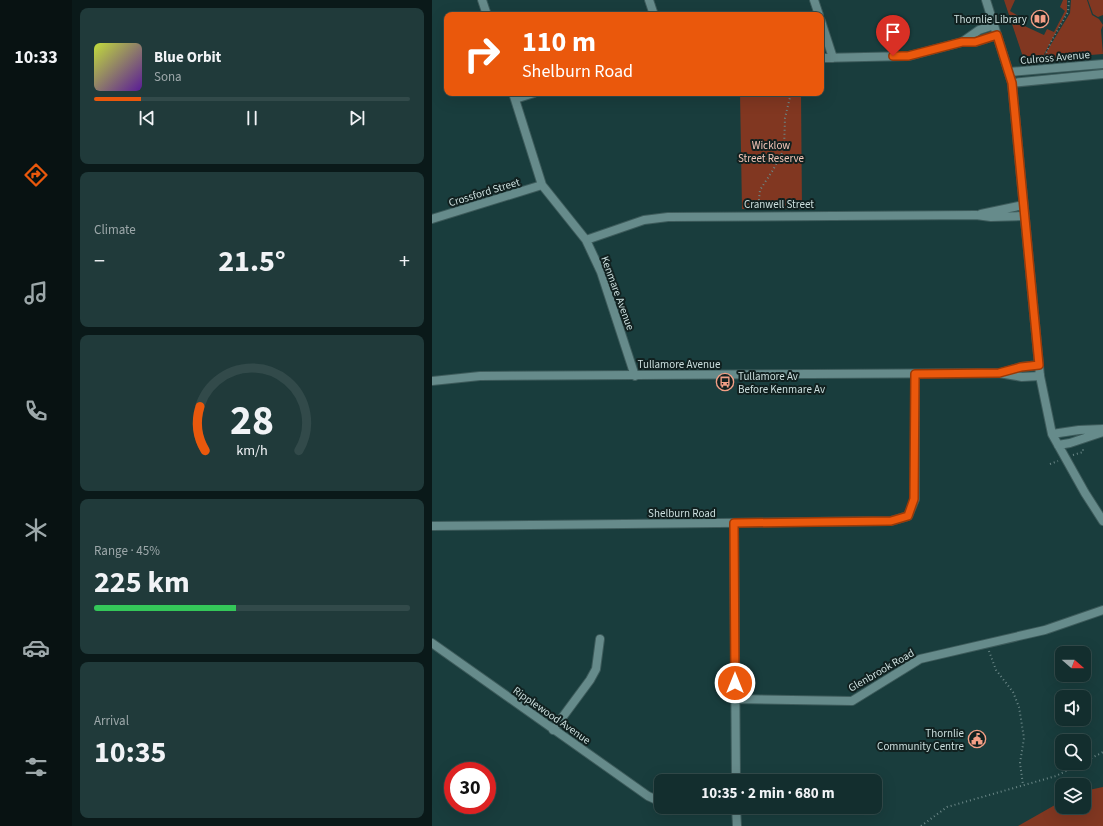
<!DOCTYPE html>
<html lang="en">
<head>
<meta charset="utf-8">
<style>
	body { margin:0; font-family:"Source Sans 3",sans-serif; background:#203a3a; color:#f1f3f6; height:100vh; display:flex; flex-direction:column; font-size:15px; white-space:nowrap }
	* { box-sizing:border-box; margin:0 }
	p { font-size:13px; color:#9da8aa }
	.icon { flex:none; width:22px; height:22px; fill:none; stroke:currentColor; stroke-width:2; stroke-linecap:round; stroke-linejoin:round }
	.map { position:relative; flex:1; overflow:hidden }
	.side { display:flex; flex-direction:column; gap:8px; padding:8px; background:#0a1919; width:360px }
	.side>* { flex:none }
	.top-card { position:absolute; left:12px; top:12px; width:380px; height:84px; border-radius:8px; box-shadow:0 4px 16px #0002,0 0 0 1px #324a4a; background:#ea580c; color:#fff; overflow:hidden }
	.needle { width:26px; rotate:110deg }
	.buttons { position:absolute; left:623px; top:646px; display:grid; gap:8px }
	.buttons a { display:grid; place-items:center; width:36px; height:36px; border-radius:8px; background:#132e2e; box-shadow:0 4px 16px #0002,0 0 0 1px #324a4a; font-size:20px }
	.speed { position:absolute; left:12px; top:762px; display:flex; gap:8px; font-size:20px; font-weight:700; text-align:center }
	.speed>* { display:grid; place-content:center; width:52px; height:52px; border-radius:50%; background:#132e2e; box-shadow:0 4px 16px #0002,0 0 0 1px #324a4a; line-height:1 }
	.speed .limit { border:6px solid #d22; background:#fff; color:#111 }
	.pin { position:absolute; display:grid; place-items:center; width:34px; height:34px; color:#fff; margin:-41px -17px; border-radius:50% 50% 50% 0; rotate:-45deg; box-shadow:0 0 4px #0007 }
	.pin .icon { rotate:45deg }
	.me { position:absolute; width:44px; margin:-22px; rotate:0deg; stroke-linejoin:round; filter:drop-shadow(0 0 3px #0008) }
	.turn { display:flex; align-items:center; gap:14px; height:84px; padding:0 12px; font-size:18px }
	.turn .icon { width:52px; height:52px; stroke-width:2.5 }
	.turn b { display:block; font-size:28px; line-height:34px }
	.big { font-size:30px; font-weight:700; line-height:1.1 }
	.side .card { flex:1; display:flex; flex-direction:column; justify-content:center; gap:6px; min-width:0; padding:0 14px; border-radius:8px; background:#203a3a }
	.side .dial { align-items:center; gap:0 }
	.dial svg { height:104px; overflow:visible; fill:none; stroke:#324a4a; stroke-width:7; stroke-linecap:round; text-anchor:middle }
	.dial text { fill:#f1f3f6; stroke:none }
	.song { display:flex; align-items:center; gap:12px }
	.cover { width:48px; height:48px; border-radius:6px; background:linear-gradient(135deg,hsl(70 70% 55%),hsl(270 70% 35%)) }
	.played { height:4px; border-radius:2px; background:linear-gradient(90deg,#ea580c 15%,#324a4a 15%) }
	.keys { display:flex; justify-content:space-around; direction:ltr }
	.heat { display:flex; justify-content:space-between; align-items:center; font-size:22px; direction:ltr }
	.charge { height:6px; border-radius:3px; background:linear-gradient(90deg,#34c759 45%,#324a4a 0) }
	.trip { position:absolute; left:222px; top:774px; width:228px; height:40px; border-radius:8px; background:#132e2e; box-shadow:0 4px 16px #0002,0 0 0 1px #324a4a; font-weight:700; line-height:40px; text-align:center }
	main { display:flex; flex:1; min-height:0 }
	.dock { display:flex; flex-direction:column; width:72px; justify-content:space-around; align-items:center; background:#081212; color:#9da8aa }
	.dock .icon { width:28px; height:28px }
	.dock .on { color:#ea580c }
	.dock b { font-size:18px; color:#f1f3f6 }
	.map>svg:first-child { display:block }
	.green { fill:#813721 }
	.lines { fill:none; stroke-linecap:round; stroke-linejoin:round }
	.minor-casing { stroke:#3d5b5b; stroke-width:10 }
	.tertiary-casing { stroke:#3d5b5b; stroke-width:10 }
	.path { stroke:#6b8787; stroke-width:2; stroke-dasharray:1 3; stroke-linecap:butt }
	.minor { stroke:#668b8b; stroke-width:8 }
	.tertiary { stroke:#668b8b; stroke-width:8 }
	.route-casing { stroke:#983908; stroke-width:10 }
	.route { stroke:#ea580c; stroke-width:7 }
	.labels { text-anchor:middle; stroke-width:4; stroke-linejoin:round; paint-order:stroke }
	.poi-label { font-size:11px; fill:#ccdfde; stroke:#112120; text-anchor:end }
	.street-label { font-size:11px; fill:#ccdfde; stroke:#112120 }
	.park-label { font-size:11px; fill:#f3c5b7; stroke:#112120 }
</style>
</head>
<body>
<main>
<nav class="dock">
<b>10:33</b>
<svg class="icon on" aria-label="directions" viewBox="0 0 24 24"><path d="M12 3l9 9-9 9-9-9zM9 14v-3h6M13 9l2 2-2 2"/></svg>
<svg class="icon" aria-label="music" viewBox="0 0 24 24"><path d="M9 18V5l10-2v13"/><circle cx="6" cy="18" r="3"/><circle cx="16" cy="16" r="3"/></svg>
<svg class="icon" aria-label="phone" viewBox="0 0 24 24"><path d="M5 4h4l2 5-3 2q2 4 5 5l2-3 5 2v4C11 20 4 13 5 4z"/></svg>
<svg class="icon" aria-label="climate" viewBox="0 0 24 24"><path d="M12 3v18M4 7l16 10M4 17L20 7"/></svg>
<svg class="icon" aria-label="car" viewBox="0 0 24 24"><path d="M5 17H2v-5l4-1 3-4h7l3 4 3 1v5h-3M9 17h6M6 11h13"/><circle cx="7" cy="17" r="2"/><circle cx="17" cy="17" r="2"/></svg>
<svg class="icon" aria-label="filters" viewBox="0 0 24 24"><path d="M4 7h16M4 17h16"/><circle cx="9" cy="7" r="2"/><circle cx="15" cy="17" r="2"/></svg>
</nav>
<section class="side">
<div class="card">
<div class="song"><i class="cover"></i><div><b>Blue Orbit</b><p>Sona</p></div></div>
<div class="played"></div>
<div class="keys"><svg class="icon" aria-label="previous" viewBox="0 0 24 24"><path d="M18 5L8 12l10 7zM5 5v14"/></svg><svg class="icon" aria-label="pause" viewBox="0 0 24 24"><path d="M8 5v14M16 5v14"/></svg><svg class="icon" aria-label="next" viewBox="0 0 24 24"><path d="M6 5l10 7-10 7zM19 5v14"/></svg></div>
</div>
<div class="card"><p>Climate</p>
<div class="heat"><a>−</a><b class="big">21.5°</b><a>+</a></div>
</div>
<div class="card dial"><svg viewBox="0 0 100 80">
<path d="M14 69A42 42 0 1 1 86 69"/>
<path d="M14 69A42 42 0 0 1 10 35" stroke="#ea580c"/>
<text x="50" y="56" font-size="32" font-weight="700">28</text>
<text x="50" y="72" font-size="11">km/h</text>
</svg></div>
<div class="card"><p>Range · 45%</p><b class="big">225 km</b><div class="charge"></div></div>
<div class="card"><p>Arrival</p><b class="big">10:35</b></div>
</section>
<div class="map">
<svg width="671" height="826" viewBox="0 0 671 826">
	<rect width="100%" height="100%" fill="#193d3d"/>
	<path class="green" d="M 572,0 L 583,0 L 578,11 L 588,17 L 586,23 L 612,35 L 615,29 L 622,32 L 633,11 L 628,7 L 631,0 L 635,0 L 635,12 L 610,58 L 592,60 Z
		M 639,0 L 655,0 L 660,15 L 667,19 L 671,25 L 669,30 L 671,54 L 610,59 L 638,13 Z
		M 656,0 L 671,0 L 671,15 L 666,17 L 661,14 Z
		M 308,93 L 369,93 L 370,209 L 310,209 Z
		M 671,787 L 671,826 L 586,826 L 630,801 L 630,807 L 652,807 L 652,791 Z"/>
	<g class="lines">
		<defs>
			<path id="minor" d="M 50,0 L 55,15
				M 217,0 L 222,15
				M 382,0 L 387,15
				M 389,21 L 401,58
				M 530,42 L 547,30 L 562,25
				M 389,58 L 477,56 L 530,42 L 543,42 L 565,35
				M 577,72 L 671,64
				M 580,83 L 671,74
				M 81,93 L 110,185 L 154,240 L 169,272 L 203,376
				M 83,99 L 102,93
				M 549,214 L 591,205
				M 0,219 L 110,185
				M 154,240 L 212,220 L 236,217 L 544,215 L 559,217 L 592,216
				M 608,376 L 620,434 L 653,493 L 671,521
				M 620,434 L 647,430 L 671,429
				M 626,445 L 638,443 L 671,432
				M 302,523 L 304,781
				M 0,526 L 459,521 L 476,516 L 483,499 L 483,374
				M 0,643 L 216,796 L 229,802
				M 303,699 L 420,701 L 488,659 L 613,630 L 671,610
				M 121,730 L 158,680 L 164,669 L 168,639
				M 304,807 L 305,826"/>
			<path id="tertiary" d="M 569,373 L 589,367 L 607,365
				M 0,381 L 48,376 L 567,373 L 590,377 L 608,376 L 580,83 L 554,0"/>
		</defs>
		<use href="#minor" class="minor-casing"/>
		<use href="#tertiary" class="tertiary-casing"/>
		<path class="path" d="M 611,60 L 619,42 L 636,12 L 637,0
			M 326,208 L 328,190 L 341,170 L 352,149 L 353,118 L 359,93
			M 641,455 L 651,452 L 651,447
			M 618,464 L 626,461
			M 557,651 L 564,670 L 581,692 L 587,707 L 592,738 L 588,763 L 591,785
			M 652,762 L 671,752
			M 489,826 L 515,807 L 624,776 L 650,763"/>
		<use href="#minor" class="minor"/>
		<use href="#tertiary" class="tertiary"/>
	</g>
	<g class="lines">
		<defs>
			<path id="route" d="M 303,683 L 302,523 L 459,521 L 476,516 L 482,499 L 483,374 L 567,373 L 589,367 L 607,365 L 580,83 L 565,35 L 543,42 L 530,42 L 476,56 L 461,56"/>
		</defs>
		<use href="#route" class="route-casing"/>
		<use href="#route" class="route"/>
	</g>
	<defs>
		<symbol id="library-ring" viewBox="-11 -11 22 22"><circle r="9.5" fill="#112120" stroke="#f39f86" stroke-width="1.5"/><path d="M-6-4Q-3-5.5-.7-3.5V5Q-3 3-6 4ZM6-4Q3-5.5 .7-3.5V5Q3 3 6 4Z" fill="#f39f86"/></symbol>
		<symbol id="bus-ring" viewBox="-11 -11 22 22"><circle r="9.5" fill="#112120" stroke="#f39f86" stroke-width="1.5"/><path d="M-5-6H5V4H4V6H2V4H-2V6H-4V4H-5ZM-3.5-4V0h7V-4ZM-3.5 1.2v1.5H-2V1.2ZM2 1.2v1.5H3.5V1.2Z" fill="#f39f86"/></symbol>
		<symbol id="civic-ring" viewBox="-11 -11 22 22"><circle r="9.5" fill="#112120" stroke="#f39f86" stroke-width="1.5"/><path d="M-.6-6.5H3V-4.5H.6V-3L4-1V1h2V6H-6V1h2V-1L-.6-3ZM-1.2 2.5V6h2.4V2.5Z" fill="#f39f86"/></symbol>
	</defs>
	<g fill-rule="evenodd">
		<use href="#library-ring" x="598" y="9" width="20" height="20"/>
		<use href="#bus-ring" x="283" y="372" width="20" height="20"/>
		<use href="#civic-ring" x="535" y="729" width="20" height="20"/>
	</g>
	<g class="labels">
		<g class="poi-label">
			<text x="595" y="23">Thornlie Library</text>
			<text x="306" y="380" text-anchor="start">Tullamore Av<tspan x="306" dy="13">Before Kenmare Av</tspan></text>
			<text x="532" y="737">Thornlie<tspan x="532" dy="13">Community Centre</tspan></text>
		</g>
		<g class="street-label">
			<text transform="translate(623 57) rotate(-5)" y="4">Culross Avenue</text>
			<text transform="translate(52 192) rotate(-17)" y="4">Crossford Street</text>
			<text x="347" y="208">Cranwell Street</text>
			<text transform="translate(186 293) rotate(70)" y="4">Kenmare Avenue</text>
			<text x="247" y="368">Tullamore Avenue</text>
			<text x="250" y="517">Shelburn Road</text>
			<text transform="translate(449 670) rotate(-30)" y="4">Glenbrook Road</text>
			<text transform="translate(120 715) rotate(35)" y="4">Ripplewood Avenue</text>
		</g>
		<g class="park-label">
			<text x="339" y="149">Wicklow<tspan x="339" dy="13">Street Reserve</tspan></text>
		</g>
	</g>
</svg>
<div class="buttons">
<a><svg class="needle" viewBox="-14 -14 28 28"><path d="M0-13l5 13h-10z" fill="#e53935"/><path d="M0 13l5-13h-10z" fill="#9da8aa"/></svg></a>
<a><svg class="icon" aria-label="sound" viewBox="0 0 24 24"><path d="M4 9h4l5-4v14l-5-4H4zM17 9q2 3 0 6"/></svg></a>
<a><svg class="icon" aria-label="search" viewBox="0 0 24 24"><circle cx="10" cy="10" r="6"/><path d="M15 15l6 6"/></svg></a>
<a><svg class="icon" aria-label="layers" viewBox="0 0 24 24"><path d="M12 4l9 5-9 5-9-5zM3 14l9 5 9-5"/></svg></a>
</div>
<div class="speed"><div class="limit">30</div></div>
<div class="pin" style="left:461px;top:56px;background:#d93025"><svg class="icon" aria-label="arrive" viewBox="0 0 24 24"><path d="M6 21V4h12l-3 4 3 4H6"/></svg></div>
<svg class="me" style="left:303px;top:683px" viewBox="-20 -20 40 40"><circle r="17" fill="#ea580c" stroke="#fff" stroke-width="3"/><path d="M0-11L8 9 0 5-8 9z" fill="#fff"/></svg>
<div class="trip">10:35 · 2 min · 680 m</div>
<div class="top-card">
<div class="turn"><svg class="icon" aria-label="right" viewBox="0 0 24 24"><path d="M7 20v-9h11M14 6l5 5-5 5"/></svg><div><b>110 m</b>Shelburn Road</div></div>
</div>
</div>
</main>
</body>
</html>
